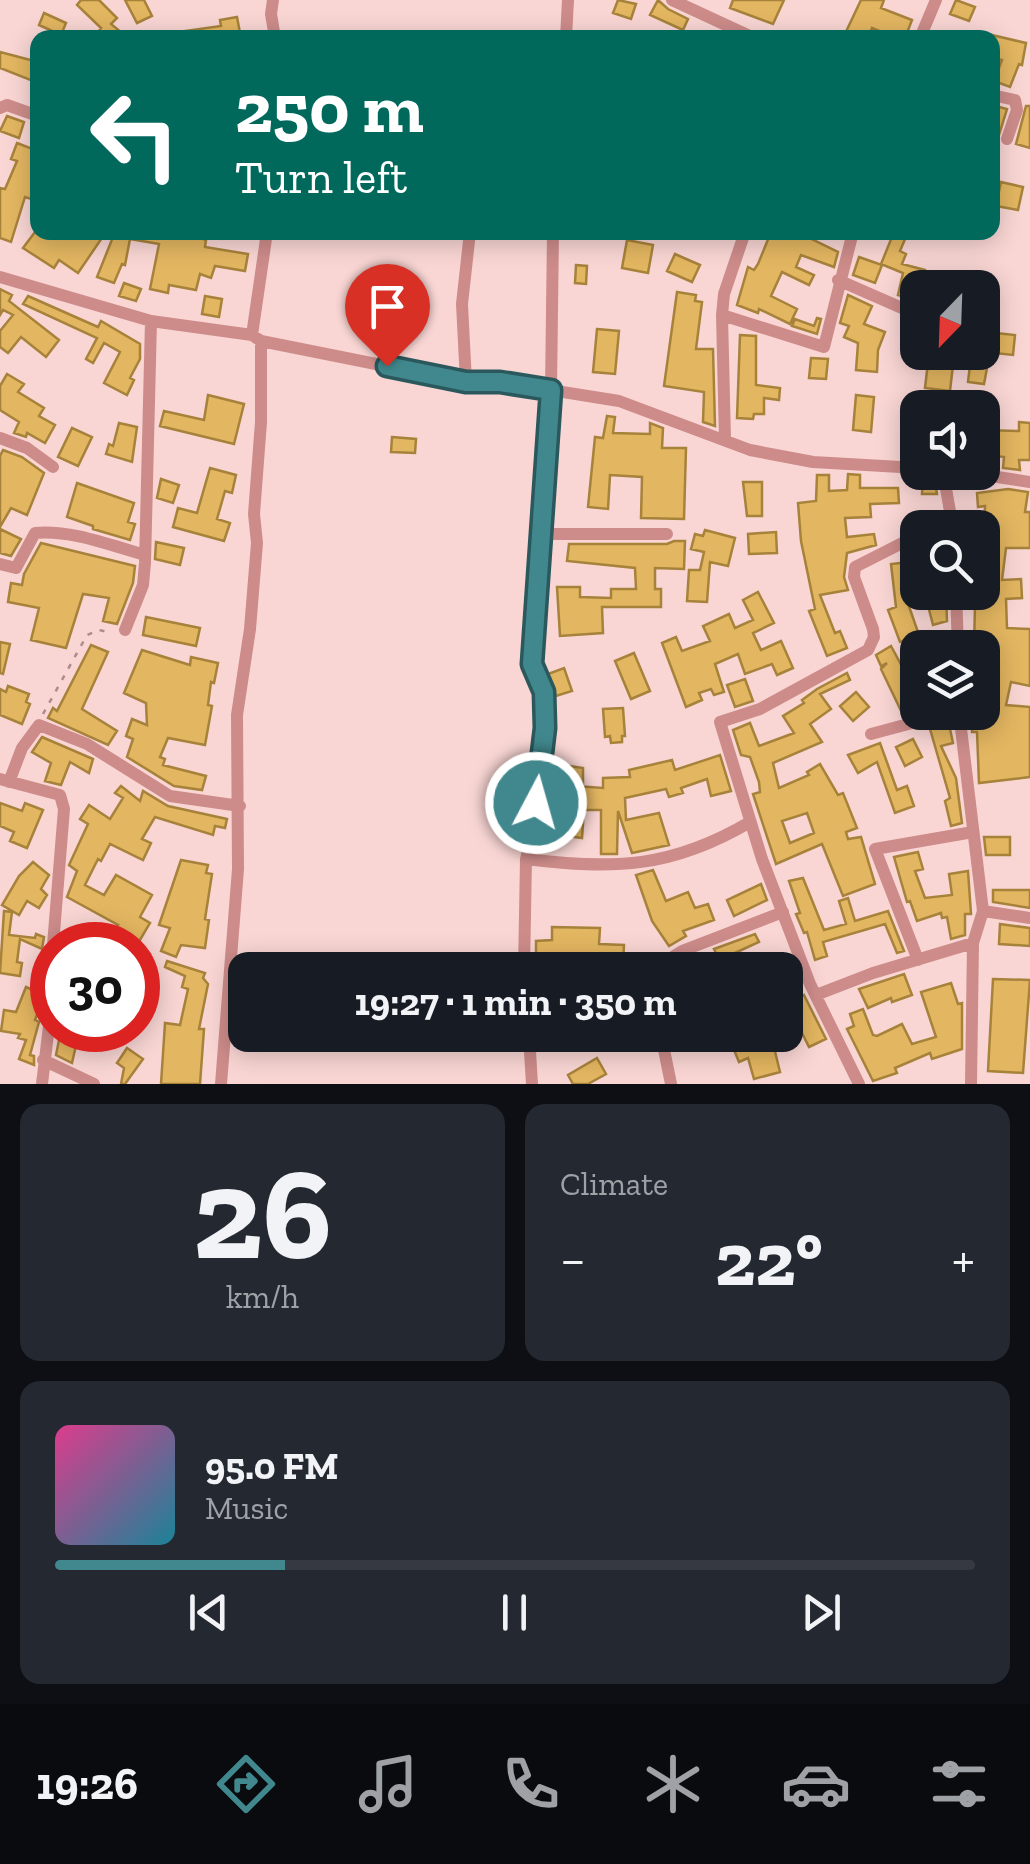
<!DOCTYPE html>
<html lang="en">
<head>
<meta charset="utf-8">
<style>
	body { margin:0; font-family:"Zilla Slab",serif; background:#242831; color:#f1f3f6; height:100vh; display:flex; flex-direction:column; font-size:38px; white-space:nowrap }
	* { box-sizing:border-box; margin:0 }
	p { font-size:32px; color:#9ea1a6 }
	.icon { flex:none; width:55px; height:55px; fill:none; stroke:currentColor; stroke-width:2; stroke-linecap:round; stroke-linejoin:round }
	.map { position:relative; height:1084px; overflow:hidden }
	.details { display:flex; flex-direction:column; gap:20px; padding:20px; background:#0d0f14; flex:1 }
	.details>* { flex:none }
	.top-card { position:absolute; left:30px; top:30px; width:970px; height:210px; border-radius:20px; box-shadow:0 5px 25px #0003; background:#00695c; color:#fff; overflow:hidden }
	.needle { width:65px; rotate:203deg }
	.fabs { position:absolute; left:900px; top:270px; display:grid; gap:20px }
	.fabs a { display:grid; place-items:center; width:100px; height:100px; border-radius:20px; background:#171b24; box-shadow:0 5px 25px #0003; font-size:50px }
	.speed { position:absolute; left:30px; top:922px; display:flex; gap:20px; font-size:50px; font-weight:700; text-align:center }
	.speed>* { display:grid; place-content:center; width:130px; height:130px; border-radius:50%; background:#171b24; box-shadow:0 5px 25px #0003; line-height:1 }
	.speed .limit { border:15px solid #d22; background:#fff; color:#111 }
	.pin { position:absolute; display:grid; place-items:center; width:85px; height:85px; color:#fff; margin:-102px -42px; border-radius:50% 50% 50% 0; rotate:-45deg; box-shadow:0 0 10px #0007 }
	.pin .icon { rotate:45deg }
	.me { position:absolute; width:110px; margin:-55px; rotate:6deg; stroke-linejoin:round; filter:drop-shadow(0 0 8px #0008) }
	.turn { display:flex; align-items:center; gap:35px; height:210px; padding:0 40px; font-size:45px }
	.turn .icon { width:130px; height:130px; stroke-width:2.5 }
	.turn b { display:block; font-size:70px; line-height:85px }
	.big { font-size:75px; font-weight:700; line-height:1.1 }
	.details .tile { flex:1; display:flex; flex-direction:column; justify-content:center; gap:15px; min-width:0; padding:0 35px; border-radius:20px; background:#242831 }
	.details .dial { align-items:center; gap:0 }
	.dial b { font-size:130px; line-height:1 }
	.song { display:flex; align-items:center; gap:30px }
	.cover { width:120px; height:120px; border-radius:15px; background:linear-gradient(135deg,hsl(330 70% 55%),hsl(190 70% 35%)) }
	.played { height:10px; border-radius:5px; background:linear-gradient(90deg,#40888d 25%,#363941 25%) }
	.keys { display:flex; justify-content:space-around; direction:ltr }
	.heat { display:flex; justify-content:space-between; align-items:center; font-size:55px; direction:ltr }
	.details .tiles { flex:1; display:grid; gap:20px; grid-template-columns:1fr 1fr }
	.tile:last-child { grid-column:span 2 }
	.trip { position:absolute; left:228px; top:952px; width:575px; height:100px; border-radius:20px; background:#171b24; box-shadow:0 5px 25px #0003; font-weight:700; line-height:100px; text-align:center }
	.tabs { display:flex; height:160px; justify-content:space-around; align-items:center; background:#090b0e; color:#9ea1a6 }
	.tabs .icon { width:70px; height:70px }
	.tabs .active { color:#40888d }
	.tabs b { font-size:45px; color:#f1f3f6 }
	.map>svg:first-child { display:block }
	.building { fill:#e3b661; stroke:#a7823b; stroke-width:2.5; fill-rule:evenodd }
	.lines { fill:none; stroke-linecap:round; stroke-linejoin:round }
	.path { stroke:#ad8b8a; stroke-width:2.5; stroke-dasharray:5 8; stroke-linecap:butt }
	.minor { stroke:#cd8c8a; stroke-width:12 }
	.route-casing { stroke:#2a585c; stroke-width:25 }
	.route { stroke:#40888d; stroke-width:18 }
</style>
</head>
<body>
<div class="map">
<svg width="1030" height="1084" viewBox="0 0 1030 1084">
	<rect width="100%" height="100%" fill="#f9d6d4"/>
	<path class="building" d="M 81,0 L 99,0 L 117,18 L 111,24 L 128,38 L 94,38 L 101,28 L 77,5 Z
		M 125,0 L 144,0 L 152,16 L 137,23 Z
		M 618,0 L 636,4 L 631,19 L 613,13 Z
		M 658,0 L 668,9 L 688,19 L 683,30 L 650,15 Z
		M 733,0 L 784,0 L 773,24 L 730,8 Z
		M 861,0 L 884,0 L 881,8 L 912,20 L 905,38 L 896,38 L 872,28 L 868,38 L 843,38 Z
		M 956,0 L 975,7 L 969,21 L 950,14 Z
		M 44,13 L 66,23 L 61,35 L 39,25 Z
		M 237,17 L 241,38 L 179,38 L 178,32 L 221,26 L 220,20 Z
		M 992,35 L 1026,43 L 1022,65 L 1019,64 L 1010,87 L 994,81 L 1002,60 L 992,58 Z
		M 0,52 L 38,62 L 38,83 L 0,68 Z
		M 992,105 L 1007,109 L 993,154 L 992,154 Z
		M 1026,106 L 1030,106 L 1030,148 L 1016,144 Z
		M 7,116 L 24,122 L 19,138 L 0,131 Z
		M 17,143 L 38,151 L 38,201 L 25,197 L 11,242 L 0,238 L 0,188 L 5,189 L 17,161 L 11,159 Z
		M 1001,182 L 1023,187 L 1018,210 L 996,206 Z
		M 35,232 L 106,232 L 78,273 L 59,260 L 54,268 L 23,248 Z
		M 115,232 L 181,232 L 206,240 L 205,247 L 248,254 L 245,271 L 215,266 L 211,278 L 200,274 L 196,290 L 169,285 L 168,293 L 150,289 L 159,244 L 130,239 L 125,265 L 122,264 L 114,283 L 97,277 Z
		M 771,232 L 797,232 L 838,252 L 834,267 L 801,255 L 796,267 L 814,275 L 809,285 L 782,272 L 771,296 L 797,309 L 790,324 L 759,309 L 758,313 L 737,305 L 748,267 L 754,270 L 758,264 Z
		M 894,232 L 908,232 L 900,251 L 906,254 L 902,264 L 925,270 L 921,288 L 918,288 L 918,300 L 898,295 L 903,273 L 881,264 Z
		M 627,240 L 653,245 L 648,273 L 622,268 Z
		M 675,254 L 700,265 L 692,282 L 667,271 Z
		M 859,257 L 882,265 L 875,283 L 853,275 Z
		M 576,265 L 587,266 L 586,284 L 575,283 Z
		M 124,283 L 141,289 L 136,301 L 119,296 Z
		M 0,289 L 12,295 L 9,301 L 59,340 L 46,357 L 21,337 L 8,353 L 0,347 L 0,331 L 13,315 L 3,310 L 0,315 Z
		M 677,292 L 696,295 L 695,301 L 702,302 L 696,349 L 713,349 L 715,426 L 703,422 L 704,392 L 664,386 Z
		M 848,295 L 872,306 L 864,324 L 885,332 L 878,350 L 877,372 L 856,370 L 858,343 L 844,337 L 849,326 L 840,323 Z
		M 28,296 L 98,327 L 101,321 L 140,344 L 140,359 L 130,378 L 134,380 L 127,395 L 104,383 L 120,352 L 104,343 L 93,363 L 86,359 L 97,338 L 23,304 Z
		M 205,296 L 222,299 L 219,317 L 202,314 Z
		M 817,318 L 821,319 L 817,334 L 792,326 L 795,319 L 814,326 Z
		M 597,329 L 619,331 L 615,374 L 593,372 Z
		M 996,333 L 1015,335 L 1013,355 L 994,353 Z
		M 740,335 L 756,336 L 756,385 L 780,388 L 779,400 L 764,398 L 764,414 L 754,414 L 753,419 L 737,418 Z
		M 811,358 L 828,359 L 826,379 L 809,378 Z
		M 928,362 L 953,365 L 950,391 L 925,388 Z
		M 970,365 L 987,368 L 984,384 L 968,382 Z
		M 7,374 L 24,384 L 18,392 L 44,408 L 39,416 L 55,425 L 45,443 L 27,433 L 26,437 L 14,433 L 19,422 L 0,410 L 0,386 Z
		M 208,395 L 244,404 L 234,444 L 160,426 L 164,411 L 204,420 Z
		M 856,395 L 874,397 L 871,432 L 853,430 Z
		M 607,416 L 615,417 L 613,433 L 650,434 L 650,423 L 663,428 L 662,448 L 686,448 L 684,519 L 641,518 L 642,477 L 610,475 L 608,509 L 588,507 L 595,437 L 603,438 Z
		M 1019,422 L 1030,423 L 1030,460 L 1019,460 L 1020,470 L 1003,468 L 1004,457 L 982,454 L 982,430 L 1019,431 Z
		M 119,423 L 137,427 L 132,462 L 106,454 L 109,444 L 113,446 Z
		M 72,428 L 92,437 L 78,466 L 58,457 Z
		M 392,437 L 416,439 L 415,453 L 391,452 Z
		M 3,450 L 22,457 L 44,473 L 27,515 L 11,508 L 0,527 L 0,456 Z
		M 210,468 L 236,475 L 232,493 L 225,491 L 217,519 L 230,523 L 224,541 L 173,527 L 178,508 L 197,513 Z
		M 848,474 L 860,475 L 860,488 L 898,488 L 899,503 L 870,504 L 871,517 L 845,518 L 847,537 L 874,534 L 876,545 L 847,553 L 844,577 L 848,590 L 820,595 L 835,633 L 840,631 L 847,648 L 827,656 L 809,611 L 815,609 L 801,541 L 798,503 L 816,501 L 817,475 L 829,475 L 829,491 L 847,490 Z
		M 923,477 L 934,477 L 937,494 L 922,494 Z
		M 161,479 L 179,485 L 173,503 L 157,498 Z
		M 743,482 L 762,482 L 762,516 L 747,516 Z
		M 77,483 L 134,503 L 128,522 L 135,524 L 130,540 L 93,529 L 93,526 L 67,517 Z
		M 1008,489 L 1028,492 L 1025,512 L 1030,512 L 1030,548 L 1006,548 L 1002,580 L 1021,579 L 1022,598 L 1006,599 L 1007,628 L 1030,629 L 1030,686 L 1011,682 L 1006,705 L 1030,707 L 1030,777 L 979,783 L 977,732 L 972,732 L 973,715 L 987,716 L 994,678 L 982,678 L 982,648 L 974,648 L 975,604 L 992,603 L 989,575 L 982,574 L 985,506 L 978,507 L 977,493 Z
		M 0,529 L 21,539 L 11,556 L 0,553 Z
		M 705,530 L 735,538 L 728,566 L 710,562 L 707,602 L 687,601 L 689,570 L 700,570 L 704,552 L 691,549 L 695,534 L 703,536 Z
		M 776,532 L 777,553 L 749,554 L 748,534 Z
		M 674,541 L 685,541 L 684,569 L 655,568 L 655,589 L 661,589 L 661,607 L 602,607 L 603,633 L 560,636 L 557,587 L 580,587 L 580,597 L 611,598 L 611,589 L 636,589 L 635,568 L 567,561 L 569,544 L 667,544 Z
		M 156,542 L 184,548 L 180,565 L 155,559 Z
		M 41,543 L 135,566 L 133,583 L 117,624 L 103,621 L 109,598 L 83,594 L 66,648 L 31,640 L 39,608 L 8,602 L 11,583 L 22,585 L 24,574 Z
		M 918,561 L 918,590 L 904,592 L 919,635 L 900,642 L 888,610 L 896,607 L 891,564 Z
		M 758,592 L 774,623 L 753,633 L 761,650 L 781,641 L 793,668 L 777,675 L 772,664 L 745,674 L 738,654 L 715,664 L 724,692 L 714,695 L 711,689 L 699,693 L 702,700 L 686,707 L 662,643 L 676,637 L 682,651 L 710,641 L 703,626 L 729,614 L 735,628 L 753,620 L 743,600 Z
		M 930,592 L 946,592 L 947,621 L 933,625 L 925,594 Z
		M 146,617 L 200,628 L 196,646 L 143,635 Z
		M 0,642 L 10,644 L 3,674 L 0,673 Z
		M 91,645 L 108,652 L 82,709 L 117,731 L 108,745 L 48,718 L 53,708 L 57,711 Z
		M 891,646 L 905,672 L 918,669 L 918,710 L 903,715 L 881,669 L 887,663 L 881,666 L 876,655 Z
		M 142,650 L 190,665 L 191,657 L 218,663 L 214,683 L 211,682 L 208,705 L 212,706 L 205,745 L 168,738 L 160,757 L 165,759 L 163,765 L 206,776 L 202,790 L 174,786 L 127,757 L 133,739 L 126,736 L 132,719 L 147,725 L 146,703 L 124,693 Z
		M 634,653 L 650,691 L 631,699 L 615,661 Z
		M 564,668 L 572,691 L 556,696 L 548,674 Z
		M 847,673 L 850,680 L 820,694 L 831,709 L 810,724 L 822,742 L 773,763 L 779,788 L 809,775 L 807,772 L 820,764 L 838,795 L 843,793 L 857,828 L 846,832 L 848,839 L 861,837 L 875,884 L 843,896 L 822,844 L 776,864 L 753,794 L 760,792 L 759,782 L 750,757 L 741,755 L 733,730 L 750,723 L 759,746 L 794,733 L 783,716 L 804,703 L 802,700 L 817,689 ZM 807,813 L 814,833 L 790,843 L 782,821 Z
		M 745,679 L 753,701 L 735,707 L 727,685 Z
		M 8,686 L 29,694 L 26,702 L 30,704 L 22,724 L 0,715 L 0,689 L 6,692 Z
		M 856,692 L 869,707 L 853,721 L 840,706 Z
		M 623,708 L 625,736 L 622,736 L 622,742 L 611,743 L 610,736 L 605,737 L 603,709 Z
		M 949,724 L 953,743 L 941,746 L 956,778 L 962,823 L 951,826 L 945,801 L 950,798 L 930,729 Z
		M 42,737 L 93,759 L 89,773 L 70,762 L 61,785 L 45,781 L 51,763 L 32,752 Z
		M 913,739 L 922,757 L 905,766 L 896,747 Z
		M 880,743 L 897,790 L 907,786 L 914,806 L 895,813 L 877,762 L 858,773 L 848,755 Z
		M 720,755 L 731,791 L 711,796 L 707,779 L 681,788 L 683,793 L 669,797 L 666,789 L 625,798 L 626,820 L 659,813 L 669,845 L 632,853 L 618,811 L 617,854 L 601,854 L 601,810 L 584,810 L 582,838 L 574,837 L 574,832 L 557,835 L 558,824 L 544,823 L 546,811 L 575,814 L 576,786 L 603,788 L 603,778 L 630,777 L 629,770 L 672,760 L 675,770 Z
		M 557,764 L 583,768 L 583,784 L 556,782 Z
		M 121,786 L 140,801 L 143,791 L 168,806 L 227,819 L 225,828 L 215,826 L 213,835 L 155,817 L 142,839 L 151,843 L 143,860 L 110,844 L 101,861 L 98,859 L 85,885 L 104,895 L 116,875 L 152,895 L 140,917 L 150,923 L 137,945 L 105,945 L 118,925 L 67,897 L 77,871 L 69,865 L 88,824 L 80,819 L 89,805 L 110,819 L 123,798 L 115,793 Z
		M 0,803 L 22,811 L 25,803 L 43,810 L 27,848 L 10,841 L 14,832 L 0,826 Z
		M 984,837 L 1010,837 L 1010,855 L 986,855 Z
		M 918,852 L 923,869 L 915,871 L 925,898 L 952,895 L 949,874 L 968,871 L 971,914 L 965,914 L 965,935 L 951,939 L 947,917 L 942,918 L 941,913 L 917,921 L 910,901 L 907,902 L 894,857 Z
		M 181,860 L 208,865 L 206,873 L 212,874 L 205,919 L 209,920 L 205,948 L 181,945 L 176,957 L 161,951 L 170,928 L 159,925 Z
		M 33,862 L 49,875 L 41,889 L 47,895 L 39,908 L 27,901 L 19,915 L 2,905 L 19,876 Z
		M 653,870 L 666,901 L 688,892 L 695,908 L 708,904 L 714,920 L 683,931 L 686,936 L 669,946 L 652,921 L 636,875 Z
		M 803,878 L 824,930 L 846,924 L 839,901 L 848,898 L 855,921 L 888,911 L 904,951 L 897,953 L 885,924 L 823,942 L 827,956 L 815,960 L 807,932 L 804,933 L 796,914 L 800,913 L 789,881 Z
		M 761,884 L 767,900 L 734,916 L 727,900 Z
		M 993,890 L 1030,890 L 1030,908 L 993,902 Z
		M 4,911 L 12,912 L 9,935 L 35,938 L 36,934 L 44,937 L 42,949 L 20,939 L 17,962 L 22,963 L 20,976 L 0,973 Z
		M 1000,924 L 1030,928 L 1030,946 L 999,944 Z
		M 552,927 L 600,928 L 599,944 L 624,945 L 623,964 L 598,963 L 598,970 L 548,969 L 549,954 L 536,955 L 536,941 L 552,940 Z
		M 755,934 L 759,942 L 735,953 L 741,970 L 724,970 L 714,949 Z
		M 138,945 L 150,954 L 143,969 L 150,972 L 138,1003 Z
		M 167,961 L 205,973 L 203,978 L 208,984 L 199,1029 L 204,1029 L 200,1084 L 161,1084 L 165,1023 L 180,1025 L 188,989 L 182,987 L 185,976 L 165,967 Z
		M 904,974 L 912,995 L 892,1002 L 891,998 L 868,1008 L 859,989 Z
		M 993,979 L 1030,980 L 1023,1073 L 988,1071 Z
		M 951,983 L 958,1004 L 962,1003 L 962,1049 L 932,1059 L 930,1053 L 895,1068 L 897,1073 L 873,1081 L 847,1029 L 854,1026 L 850,1014 L 863,1009 L 873,1035 L 877,1036 L 902,1024 L 912,1044 L 936,1037 L 921,992 Z
		M 26,987 L 44,995 L 35,1020 L 39,1022 L 30,1055 L 34,1056 L 34,1065 L 19,1059 L 26,1040 L 18,1038 L 20,1034 L 1,1031 L 4,1010 L 16,1012 Z
		M 804,995 L 826,1039 L 809,1047 L 798,1025 L 789,1030 L 785,1023 L 785,1005 Z
		M 61,1030 L 84,1030 L 77,1041 L 72,1063 L 56,1055 Z
		M 759,1035 L 771,1035 L 780,1072 L 754,1079 L 748,1058 L 739,1062 L 732,1045 Z
		M 127,1048 L 143,1059 L 125,1084 L 121,1084 L 124,1068 L 117,1063 Z
		M 597,1058 L 606,1074 L 588,1084 L 573,1084 L 568,1075 Z"/>
	<g class="lines">
		<path class="path" d="M 43,714 L 87,635 L 99,630 L 112,633"/>
		<path class="minor" d="M 273,0 L 271,14 L 275,38
			M 672,0 L 754,38
			M 566,38 L 568,0
			M 920,38 L 936,0
			M 992,95 L 1015,100 L 1017,110 L 1007,139
			M 0,108 L 7,105 L 38,116
			M 0,277 L 151,321 L 252,335 L 261,341 L 466,382 L 500,382 L 619,401 L 750,450 L 813,462 L 918,468
			M 838,280 L 911,312
			M 722,315 L 824,347 L 853,232
			M 252,335 L 267,232
			M 466,382 L 462,304 L 470,232
			M 0,438 L 27,448 L 53,467
			M 725,440 L 722,315 L 724,294 L 745,232
			M 943,472 L 953,528
			M 964,472 L 1030,482
			M 541,534 L 667,534
			M 0,564 L 16,568 L 35,533 C 72,530 109,545 145,555
			M 956,592 L 958,648
			M 125,630 L 143,585 L 145,563 L 151,321
			M 959,712 L 983,911 L 1030,918
			M 871,734 L 953,712
			M 0,779 L 60,795 L 64,809 L 53,945
			M 9,782 L 22,748 L 39,725 L 87,744 L 170,796 L 240,806
			M 526,859 C 614,870 672,868 750,822
			M 918,960 L 875,849 L 973,832
			M 524,970 L 526,859 L 534,825 L 545,728 L 545,693 L 532,664 L 551,390 L 553,232
			M 652,970 L 682,951 L 783,912
			M 816,995 L 873,973 L 973,943
			M 529,1035 L 532,1084
			M 661,1035 L 671,1084
			M 43,1060 L 94,1084
			M 42,1084 L 52,1001
			M 221,1084 L 238,869 L 237,715 L 250,629 L 257,543 L 254,514 L 261,422 L 261,341
			M 859,1084 L 810,984 L 762,859 L 720,722 L 760,709 L 868,650 L 874,637 L 873,629 L 854,577 L 855,567 L 918,535
			M 971,1084 L 973,943 L 983,911"/>
	</g>
	<g class="lines">
		<defs>
			<path id="route" d="M 387,366 L 466,382 L 500,382 L 551,390 L 532,664 L 544,692 L 545,728 L 536,803"/>
		</defs>
		<use href="#route" class="route-casing"/>
		<use href="#route" class="route"/>
	</g>
</svg>
<div class="fabs">
<a><svg class="needle" viewBox="-14 -14 28 28"><path d="M0-13l5 13h-10z" fill="#e53935"/><path d="M0 13l5-13h-10z" fill="#9ea1a6"/></svg></a>
<a><svg class="icon" aria-label="sound" viewBox="0 0 24 24"><path d="M4 9h4l5-4v14l-5-4H4zM17 9q2 3 0 6"/></svg></a>
<a><svg class="icon" aria-label="search" viewBox="0 0 24 24"><circle cx="10" cy="10" r="6"/><path d="M15 15l6 6"/></svg></a>
<a><svg class="icon" aria-label="layers" viewBox="0 0 24 24"><path d="M12 4l9 5-9 5-9-5zM3 14l9 5 9-5"/></svg></a>
</div>
<div class="speed"><div class="limit">30</div></div>
<div class="pin" style="left:387px;top:366px;background:#d93025"><svg class="icon" aria-label="arrive" viewBox="0 0 24 24"><path d="M6 21V4h12l-3 4 3 4H6"/></svg></div>
<svg class="me" style="left:536px;top:803px" viewBox="-20 -20 40 40"><circle r="17" fill="#40888d" stroke="#fff" stroke-width="3"/><path d="M0-11L8 9 0 5-8 9z" fill="#fff"/></svg>
<div class="trip">19:27 · 1 min · 350 m</div>
<div class="top-card">
<div class="turn"><svg class="icon" aria-label="left" viewBox="0 0 24 24"><path d="M17 20v-9H6M10 6l-5 5 5 5"/></svg><div><b>250 m</b>Turn left</div></div>
</div>
</div>
<section class="details">
<div class="tiles">
<div class="tile dial"><b>26</b><p>km/h</p></div>
<div class="tile"><p>Climate</p>
<div class="heat"><a>−</a><b class="big">22°</b><a>+</a></div>
</div>
<div class="tile">
<div class="song"><i class="cover"></i><div><b>95.0 FM</b><p>Music</p></div></div>
<div class="played"></div>
<div class="keys"><svg class="icon" aria-label="previous" viewBox="0 0 24 24"><path d="M18 5L8 12l10 7zM5 5v14"/></svg><svg class="icon" aria-label="pause" viewBox="0 0 24 24"><path d="M8 5v14M16 5v14"/></svg><svg class="icon" aria-label="next" viewBox="0 0 24 24"><path d="M6 5l10 7-10 7zM19 5v14"/></svg></div>
</div>
</div>
</section>
<nav class="tabs">
<b>19:26</b>
<svg class="icon active" aria-label="directions" viewBox="0 0 24 24"><path d="M12 3l9 9-9 9-9-9zM9 14v-3h6M13 9l2 2-2 2"/></svg>
<svg class="icon" aria-label="music" viewBox="0 0 24 24"><path d="M9 18V5l10-2v13"/><circle cx="6" cy="18" r="3"/><circle cx="16" cy="16" r="3"/></svg>
<svg class="icon" aria-label="phone" viewBox="0 0 24 24"><path d="M5 4h4l2 5-3 2q2 4 5 5l2-3 5 2v4C11 20 4 13 5 4z"/></svg>
<svg class="icon" aria-label="climate" viewBox="0 0 24 24"><path d="M12 3v18M4 7l16 10M4 17L20 7"/></svg>
<svg class="icon" aria-label="car" viewBox="0 0 24 24"><path d="M5 17H2v-5l4-1 3-4h7l3 4 3 1v5h-3M9 17h6M6 11h13"/><circle cx="7" cy="17" r="2"/><circle cx="17" cy="17" r="2"/></svg>
<svg class="icon" aria-label="filters" viewBox="0 0 24 24"><path d="M4 7h16M4 17h16"/><circle cx="9" cy="7" r="2"/><circle cx="15" cy="17" r="2"/></svg>
</nav>
</body>
</html>
